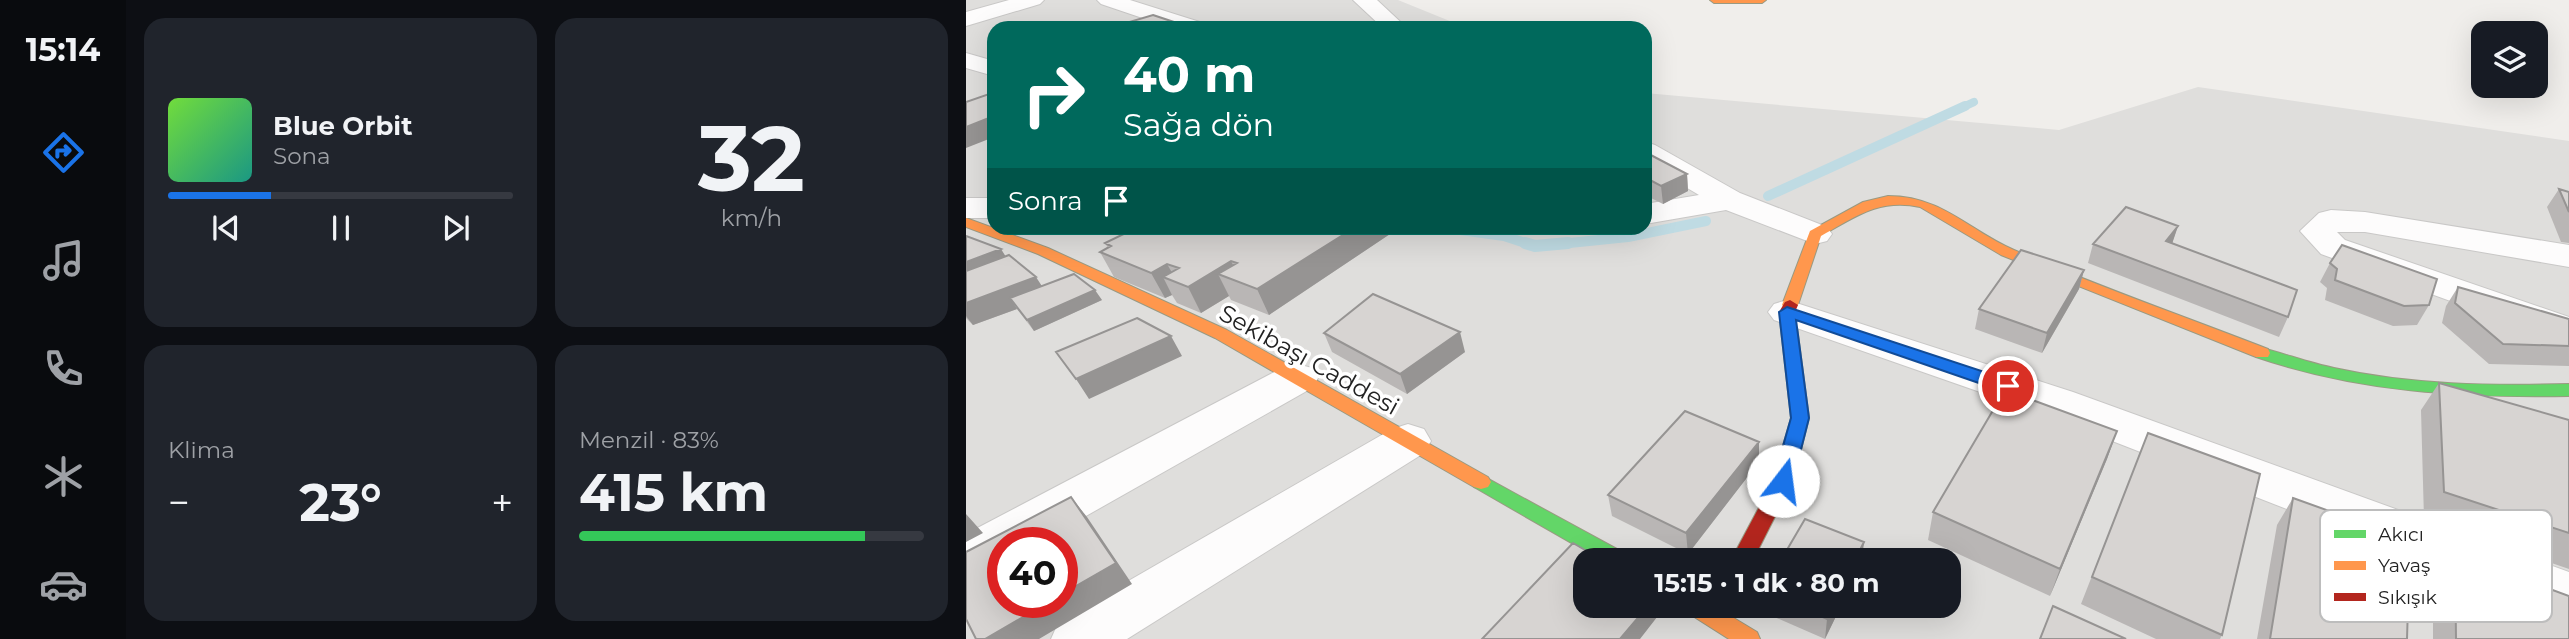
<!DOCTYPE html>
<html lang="tr">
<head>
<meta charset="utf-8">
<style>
	body { margin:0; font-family:Montserrat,sans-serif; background:#20242c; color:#f1f3f6; height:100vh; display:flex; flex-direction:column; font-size:26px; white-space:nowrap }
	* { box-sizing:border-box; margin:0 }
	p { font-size:23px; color:#9ea1a6 }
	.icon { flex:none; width:38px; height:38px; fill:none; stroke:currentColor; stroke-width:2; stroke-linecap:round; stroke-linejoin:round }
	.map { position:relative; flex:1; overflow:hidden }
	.sheet { display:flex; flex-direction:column; gap:18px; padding:18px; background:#0d0f14; width:840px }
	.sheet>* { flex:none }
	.top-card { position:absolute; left:21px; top:21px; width:665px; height:214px; border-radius:21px; box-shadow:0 7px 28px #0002; background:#00695c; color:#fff; overflow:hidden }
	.controls { position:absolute; left:1505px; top:21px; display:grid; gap:14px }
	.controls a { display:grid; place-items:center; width:77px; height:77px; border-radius:14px; background:#171b24; box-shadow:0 7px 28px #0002; font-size:35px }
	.speed { position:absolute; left:21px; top:527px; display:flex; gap:14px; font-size:35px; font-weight:700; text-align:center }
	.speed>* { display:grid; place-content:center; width:91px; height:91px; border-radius:50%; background:#171b24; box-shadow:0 7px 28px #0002; line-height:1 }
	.speed .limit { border:10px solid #d22; background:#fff; color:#111 }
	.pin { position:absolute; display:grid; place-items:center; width:60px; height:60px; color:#fff; margin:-30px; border:4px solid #fff; border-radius:50%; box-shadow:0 2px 7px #0007 }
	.me { position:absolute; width:77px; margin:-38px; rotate:15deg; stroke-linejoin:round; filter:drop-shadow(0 0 5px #0008) }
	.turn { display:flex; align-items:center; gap:24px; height:147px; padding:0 21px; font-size:32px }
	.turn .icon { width:91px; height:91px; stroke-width:2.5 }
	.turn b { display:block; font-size:49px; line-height:60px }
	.then { display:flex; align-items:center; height:66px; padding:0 21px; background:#0003; gap:14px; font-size:26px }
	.big { font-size:52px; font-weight:700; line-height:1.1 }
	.sheet .tile { flex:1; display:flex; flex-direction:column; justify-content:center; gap:10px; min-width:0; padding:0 24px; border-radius:21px; background:#20242c }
	.sheet .dial { align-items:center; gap:0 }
	.dial b { font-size:91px; line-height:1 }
	.song { display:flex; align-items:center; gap:21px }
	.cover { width:84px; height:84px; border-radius:10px; background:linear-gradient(135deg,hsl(100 70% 55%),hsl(170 70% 35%)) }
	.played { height:7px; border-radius:4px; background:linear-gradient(90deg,#1a73e8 30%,#363941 30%) }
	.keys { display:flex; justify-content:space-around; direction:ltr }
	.heat { display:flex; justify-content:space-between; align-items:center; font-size:38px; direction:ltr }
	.charge { height:10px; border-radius:5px; background:linear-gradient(90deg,#34c759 83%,#363941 0) }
	.sheet .tiles { flex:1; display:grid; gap:18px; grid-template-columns:repeat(2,1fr) }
	.trip { position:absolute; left:607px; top:548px; width:388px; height:70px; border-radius:21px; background:#171b24; box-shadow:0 7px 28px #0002; font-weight:700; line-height:70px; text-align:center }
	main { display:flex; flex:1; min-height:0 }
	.tabs { display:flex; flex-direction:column; width:126px; justify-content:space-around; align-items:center; background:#090b0e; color:#9ea1a6 }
	.tabs .icon { width:49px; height:49px }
	.tabs .selected { color:#1a73e8 }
	.tabs b { font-size:32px; color:#f1f3f6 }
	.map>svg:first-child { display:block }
	.residential { fill:#dfdedc; fill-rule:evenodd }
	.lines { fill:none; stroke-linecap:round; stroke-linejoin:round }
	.stream-far2 { stroke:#bfdbe3; stroke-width:8 }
	.stream-far1 { stroke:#bfdbe3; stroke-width:10 }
	.stream { stroke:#bfdbe3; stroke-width:12 }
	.street-casing { stroke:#c9c8c7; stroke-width:2 }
	.fast-casing { stroke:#999a82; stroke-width:2 }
	.slow-casing { stroke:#999a82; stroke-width:2 }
	.jam-casing { stroke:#999a82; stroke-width:2 }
	.street { fill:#fdfcfc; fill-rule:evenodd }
	.fast { fill:#63d668; fill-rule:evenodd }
	.slow { fill:#ff974d; fill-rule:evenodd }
	.jam { fill:#b3261e; fill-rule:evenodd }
	.wall { fill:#b9b6b5 }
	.shaded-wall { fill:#969493 }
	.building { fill:#d7d4d2; stroke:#969493; stroke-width:2 }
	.route { fill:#1a73e8; stroke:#114b97; stroke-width:2 }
	.labels { text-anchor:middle; stroke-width:7; stroke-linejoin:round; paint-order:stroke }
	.street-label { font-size:24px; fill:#222; stroke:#fff }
	.key { fill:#fff; stroke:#bdbdbd; stroke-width:2 }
	.key-label { font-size:19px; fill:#222 }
</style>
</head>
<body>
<main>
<nav class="tabs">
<b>15:14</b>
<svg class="icon selected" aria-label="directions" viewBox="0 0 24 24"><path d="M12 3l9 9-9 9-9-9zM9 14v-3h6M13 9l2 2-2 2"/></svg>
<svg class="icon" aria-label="music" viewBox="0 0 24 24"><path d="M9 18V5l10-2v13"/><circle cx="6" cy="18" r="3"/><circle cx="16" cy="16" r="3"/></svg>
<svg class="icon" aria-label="phone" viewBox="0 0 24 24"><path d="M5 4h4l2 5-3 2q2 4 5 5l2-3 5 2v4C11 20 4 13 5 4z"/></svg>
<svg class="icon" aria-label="climate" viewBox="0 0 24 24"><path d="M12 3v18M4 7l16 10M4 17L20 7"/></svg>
<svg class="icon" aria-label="car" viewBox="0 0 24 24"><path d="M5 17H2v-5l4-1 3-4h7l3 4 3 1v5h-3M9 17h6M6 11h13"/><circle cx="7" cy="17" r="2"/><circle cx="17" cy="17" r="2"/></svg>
</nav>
<section class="sheet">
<div class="tiles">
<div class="tile">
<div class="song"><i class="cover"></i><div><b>Blue Orbit</b><p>Sona</p></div></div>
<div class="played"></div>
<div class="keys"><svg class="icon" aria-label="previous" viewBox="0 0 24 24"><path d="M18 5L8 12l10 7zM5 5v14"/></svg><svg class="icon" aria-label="pause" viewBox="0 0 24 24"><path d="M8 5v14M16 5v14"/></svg><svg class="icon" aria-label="next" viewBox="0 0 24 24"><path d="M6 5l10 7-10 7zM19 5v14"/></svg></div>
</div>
<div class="tile dial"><b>32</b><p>km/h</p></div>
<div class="tile"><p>Klima</p>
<div class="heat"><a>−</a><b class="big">23°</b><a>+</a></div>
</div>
<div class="tile"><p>Menzil · 83%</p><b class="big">415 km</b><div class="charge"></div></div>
</div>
</section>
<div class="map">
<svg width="1603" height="639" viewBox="0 0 1603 639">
	<rect width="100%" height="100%" fill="#f0eeeb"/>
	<path class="residential" d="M 0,0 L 432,0 L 501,28 L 28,28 L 28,228 L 679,228 L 679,93 L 1093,130 L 1232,87 L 1603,141 L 1603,639 L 0,639 ZM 37,542 L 96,542 L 96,602 L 37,602 ZM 620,560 L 984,560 L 984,606 L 620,606 Z"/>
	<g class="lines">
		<path class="stream-far2" d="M 995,108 L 1008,102"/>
		<path class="stream-far1" d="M 802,196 L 999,106
			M 480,228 L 538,236 L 565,245
			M 584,245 L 662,237 L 740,221"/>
		<path class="stream" d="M 559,243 L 569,246 L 602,243"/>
		<defs>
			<path id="street" d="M 43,0 L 78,0 L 74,4 L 0,26 L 0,12 Z
				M 131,0 L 164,0 L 237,23 L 240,28 L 206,28 L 135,4 Z
				M 387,0 L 411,0 L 441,28 L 417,28 Z
				M 0,53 L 28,61 L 28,76 L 0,68 Z
				M 679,142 L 689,145 L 774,193 L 861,227 L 866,234 L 861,241 L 849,244 L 760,210 L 679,224 L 679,204 L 733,195 L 679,163 Z
				M 0,198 L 28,198 L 28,218 L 0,218 Z
				M 1365,210 L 1399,212 L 1603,245 L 1603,267 L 1399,232 L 1371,232 L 1379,240 L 1603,317 L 1603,344 L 1355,254 L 1334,231 L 1353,213 Z
				M 821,300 L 1107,392 L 1603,572 L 1603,619 L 1077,414 L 808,320 L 802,312 L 808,304 Z
				M 331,364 L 346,368 L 352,378 L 346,388 L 74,542 L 37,542 L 37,564 L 0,581 L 0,534 L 316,368 Z
				M 442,424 L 458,429 L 465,441 L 458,453 L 161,639 L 85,639 L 93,621 L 426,429 Z"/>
			<path id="fast" d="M 1296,348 C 1320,354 1343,363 1368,368 C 1445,385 1525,386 1603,384 L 1603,396 C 1496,398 1392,392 1290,357 L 1288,353 L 1290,349 Z
				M 515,475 L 660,554 L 664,560 L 635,560 L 508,487 L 505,482 L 508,477 Z"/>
			<path id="slow" d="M 744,0 L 800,0 L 796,3 L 748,3 Z
				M 922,196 C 976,196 1002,230 1048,250 C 1131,286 1217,316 1302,349 L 1304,353 L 1302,357 L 1290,357 L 1035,255 L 954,207 C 913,198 889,217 855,236 L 832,305 L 829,308 L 819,308 L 816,305 L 844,231 L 897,202 Z
				M 0,218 L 82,248 L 261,330 L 522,477 L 525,482 L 522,487 L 515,489 L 508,487 L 249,338 L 72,254 L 0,227 Z
				M 719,606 L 748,606 L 791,632 L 794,639 L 763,639 L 722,613 Z"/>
			<path id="jam" d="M 824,300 L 832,305 L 829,312 L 843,418 L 827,481 L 787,560 L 765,560 L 807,481 L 825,418 L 813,312 L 819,302 Z"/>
		</defs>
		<use href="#street" class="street-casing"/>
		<use href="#fast" class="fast-casing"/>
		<use href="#slow" class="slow-casing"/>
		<use href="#jam" class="jam-casing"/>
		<use href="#street" class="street"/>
		<use href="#fast" class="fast"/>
		<use href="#slow" class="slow"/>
		<use href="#jam" class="jam"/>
	</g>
	<path class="wall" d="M 679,152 L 721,174 L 722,191 L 697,204 L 685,198 Z
		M 1593,189 L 1603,192 L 1603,243 L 1595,242 L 1581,207 Z
		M 1212,226 L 1206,243 L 1322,317 L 1313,337 L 1122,263 L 1127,244 Z
		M 170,228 L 422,228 L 424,234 L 303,315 L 265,300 L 263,296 L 235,313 L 211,303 L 206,295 L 199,298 L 148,277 L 134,252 L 142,248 L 139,243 Z
		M 0,236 L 39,256 L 76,286 L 136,300 L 68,331 L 51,309 L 7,325 L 0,318 Z
		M 1364,263 L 1463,305 L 1451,325 L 1427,326 L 1359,300 L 1361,288 L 1354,282 Z
		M 1118,270 L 1113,289 L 1076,353 L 1009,329 L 1013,309 Z
		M 1492,287 L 1603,319 L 1603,366 L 1523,364 L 1476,323 L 1480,306 Z
		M 358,333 L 499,352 L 441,394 L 366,352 Z
		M 1473,383 L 1603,420 L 1603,569 L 1458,519 L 1455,410 Z
		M 1151,431 L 1141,459 L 1084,596 L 962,540 L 967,512 Z
		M 1182,433 L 1256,635 L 1254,639 L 1190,639 L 1115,604 Z
		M 793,442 L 793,462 L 722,554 L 646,516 L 642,495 Z
		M 1327,498 L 1441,639 L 1291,639 L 1311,525 Z
		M 1489,554 L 1603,639 L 1467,639 L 1467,581 Z
		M 797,606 L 875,606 L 859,639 L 797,612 Z"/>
	<path class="shaded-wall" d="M 28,116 L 28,137 L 0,148 L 0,127 Z
		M 721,174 L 722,191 L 697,204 L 695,186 Z
		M 684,180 L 685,198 L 679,202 L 679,183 Z
		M 1212,226 L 1206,244 L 1200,241 Z
		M 388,228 L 422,228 L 424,234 L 303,315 L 291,289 Z
		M 35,249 L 47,268 L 0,287 L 0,262 Z
		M 265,261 L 276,283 L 252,274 L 263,296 L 235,313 L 222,287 Z
		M 201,264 L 212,283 L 197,277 L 206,295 L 199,298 L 185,273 Z
		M 1118,270 L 1113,289 L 1076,353 L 1081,333 Z
		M 70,277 L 83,297 L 44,298 L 51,309 L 7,325 L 0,316 L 0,303 Z
		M 129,290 L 136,300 L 68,331 L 61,320 Z
		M 494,332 L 499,352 L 441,394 L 434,374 Z
		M 205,336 L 216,356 L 123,399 L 110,379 Z
		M 1151,431 L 1141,459 L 1084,596 L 1094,569 Z
		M 793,442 L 793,462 L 722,554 L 720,533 Z
		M 105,497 L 121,517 L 166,584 L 73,639 L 19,639 L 83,602 L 96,602 Z
		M 0,514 L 17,533 L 0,542 Z
		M 898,542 L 896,560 L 889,560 Z
		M 682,606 L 694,606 L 695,612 L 674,639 L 654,639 Z
		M 867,606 L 875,606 L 859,639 L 861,619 Z"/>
	<path class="building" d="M 187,15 L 226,28 L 161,28 L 153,25 Z
		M 23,94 L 28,97 L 28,106 L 25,107 L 28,109 L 28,116 L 0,127 L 0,102 Z
		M 679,152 L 721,174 L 695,186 L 684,180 L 679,183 Z
		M 1593,189 L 1603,192 L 1603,212 Z
		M 1160,207 L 1212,226 L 1200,241 L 1331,290 L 1322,317 L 1127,244 Z
		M 170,228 L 388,228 L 291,289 L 252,274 L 271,263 L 265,261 L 222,287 L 197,277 L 213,268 L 201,264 L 185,273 L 134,252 L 145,246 L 139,243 Z
		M 0,236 L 35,249 L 0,262 Z
		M 1376,245 L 1471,279 L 1463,305 L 1438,306 L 1369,280 L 1371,269 L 1364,263 Z
		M 1055,250 L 1118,270 L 1081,333 L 1013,309 Z
		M 43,255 L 70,277 L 0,303 L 0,271 Z
		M 108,274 L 129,290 L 61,320 L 44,298 Z
		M 1492,287 L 1603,319 L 1603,346 L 1537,344 L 1489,303 Z
		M 407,294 L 494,332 L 434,374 L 358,333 Z
		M 171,318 L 205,336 L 110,379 L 90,352 Z
		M 1473,383 L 1603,420 L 1603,533 L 1478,492 Z
		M 1039,390 L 1151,431 L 1094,569 L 967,512 Z
		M 719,411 L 793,442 L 720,533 L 642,495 Z
		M 1182,433 L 1294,474 L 1256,635 L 1126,577 Z
		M 105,497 L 150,563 L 96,594 L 96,542 L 37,542 L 37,602 L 83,602 L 19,639 L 10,639 L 0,619 L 0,552 Z
		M 1327,498 L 1444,540 L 1441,639 L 1304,639 Z
		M 839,519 L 898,542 L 889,560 L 815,560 Z
		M 607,543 L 636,560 L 620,560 L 620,606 L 682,606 L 654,639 L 516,639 Z
		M 1489,554 L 1603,596 L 1603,639 L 1490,639 Z
		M 831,606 L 867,606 L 861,619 Z
		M 1087,606 L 1160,639 L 1074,639 Z"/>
	<path class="route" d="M 821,307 L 1049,382 L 1051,386 L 1042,392 L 1036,391 L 830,320 L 843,418 L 827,481 L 824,487 L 817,489 L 810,487 L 807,481 L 825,418 L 813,312 Z"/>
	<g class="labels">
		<g class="street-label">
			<text transform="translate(343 360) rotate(29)" y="8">Sekibaşı Caddesi</text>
		</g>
	</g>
	<rect x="1354" y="510" width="232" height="112" rx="10" class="key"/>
	<rect x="1368" y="530" width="32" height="8" fill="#63d668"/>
	<rect x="1368" y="561" width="32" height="9" fill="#ff974d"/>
	<rect x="1368" y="593" width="32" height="8" fill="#b3261e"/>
	<g class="key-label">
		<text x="1412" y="541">Akıcı</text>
		<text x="1412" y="572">Yavaş</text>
		<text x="1412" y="604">Sıkışık</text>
	</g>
</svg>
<div class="controls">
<a><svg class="icon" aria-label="layers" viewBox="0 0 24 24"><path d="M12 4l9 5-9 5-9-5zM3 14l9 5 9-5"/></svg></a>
</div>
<div class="speed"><div class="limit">40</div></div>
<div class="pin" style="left:1042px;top:386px;background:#d93025"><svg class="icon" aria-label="arrive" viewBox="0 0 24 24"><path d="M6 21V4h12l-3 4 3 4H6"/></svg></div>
<svg class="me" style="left:817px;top:481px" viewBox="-20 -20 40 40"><circle r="19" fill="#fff"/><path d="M0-13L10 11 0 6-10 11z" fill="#1a73e8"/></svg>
<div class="trip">15:15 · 1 dk · 80 m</div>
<div class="top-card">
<div class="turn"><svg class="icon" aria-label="right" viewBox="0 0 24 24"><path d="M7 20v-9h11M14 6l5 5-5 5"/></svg><div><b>40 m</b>Sağa dön</div></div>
<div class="then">Sonra<svg class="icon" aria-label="arrive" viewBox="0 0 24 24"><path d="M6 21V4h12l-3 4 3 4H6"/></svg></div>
</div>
</div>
</main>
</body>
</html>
